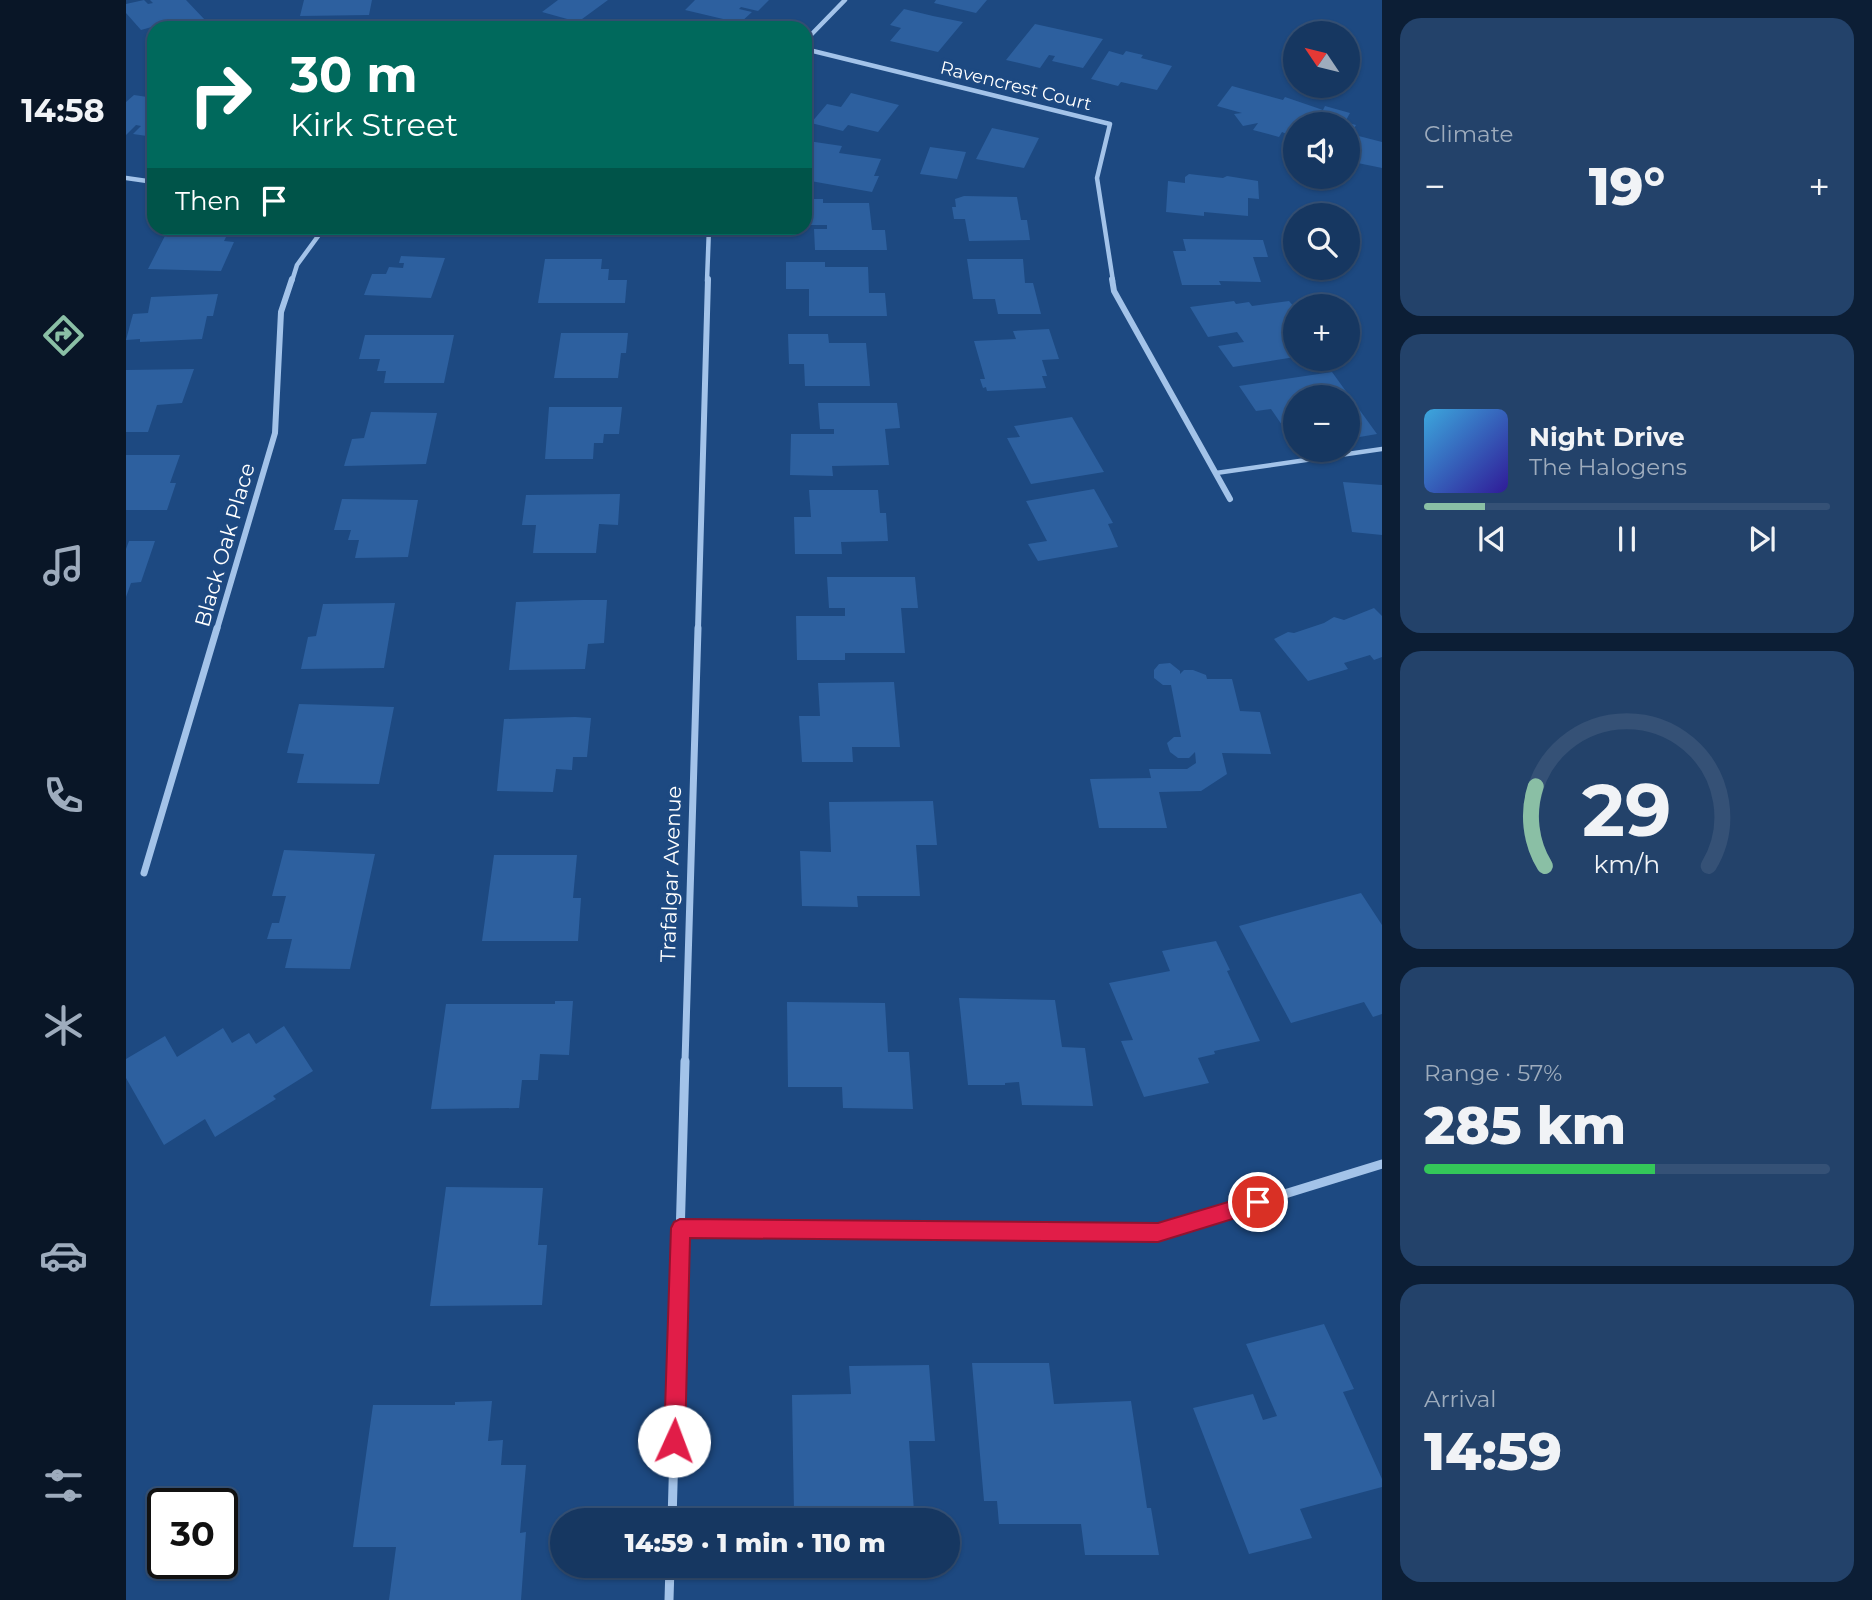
<!DOCTYPE html>
<html lang="en">
<head>
<meta charset="utf-8">
<style>
	body { margin:0; font-family:Montserrat,sans-serif; background:#23426a; color:#f1f3f6; height:100vh; display:flex; flex-direction:column; font-size:26px; white-space:nowrap }
	* { box-sizing:border-box; margin:0 }
	p { font-size:23px; color:#9eacbd }
	.icon { flex:none; width:38px; height:38px; fill:none; stroke:currentColor; stroke-width:2; stroke-linecap:round; stroke-linejoin:round }
	.map { position:relative; flex:1; overflow:hidden }
	.details { display:flex; flex-direction:column; gap:18px; padding:18px; background:#0c1e35; width:490px }
	.details>* { flex:none }
	.hud { position:absolute; left:21px; top:21px; width:665px; height:214px; border-radius:21px; box-shadow:0 2px 5px #0004,0 0 0 2px #355176; background:#00695c; color:#fff; overflow:hidden }
	.needle { width:46px; rotate:305deg }
	.fabs { position:absolute; left:1157px; top:21px; display:grid; gap:14px }
	.fabs a { display:grid; place-items:center; width:77px; height:77px; border-radius:50%; background:#163761; box-shadow:0 2px 5px #0004,0 0 0 2px #355176; font-size:35px }
	.speed { position:absolute; left:21px; top:1488px; display:flex; gap:14px; font-size:35px; font-weight:700; text-align:center }
	.speed>* { display:grid; place-content:center; width:91px; height:91px; border-radius:50%; background:#163761; box-shadow:0 2px 5px #0004,0 0 0 2px #355176; line-height:1 }
	.speed .limit { border:4px solid #111; border-radius:10px; background:#fff; color:#111 }
	.pin { position:absolute; display:grid; place-items:center; width:60px; height:60px; color:#fff; margin:-30px; border:4px solid #fff; border-radius:50%; box-shadow:0 2px 7px #0007 }
	.me { position:absolute; width:77px; margin:-38px; rotate:2deg; stroke-linejoin:round; filter:drop-shadow(0 0 5px #0008) }
	.turn { display:flex; align-items:center; gap:24px; height:147px; padding:0 28px; font-size:32px }
	.turn .icon { width:91px; height:91px; stroke-width:2.5 }
	.turn b { display:block; font-size:49px; line-height:60px }
	.then { display:flex; align-items:center; height:66px; padding:0 28px; background:#0003; gap:14px; font-size:26px }
	.big { font-size:52px; font-weight:800; line-height:1.1 }
	.details .card { flex:1; display:flex; flex-direction:column; justify-content:center; gap:10px; min-width:0; padding:0 24px; border-radius:21px; background:#23426a }
	.details .dial { align-items:center; gap:0 }
	.dial svg { height:182px; overflow:visible; fill:none; stroke:#355176; stroke-width:7; stroke-linecap:round; text-anchor:middle }
	.dial text { fill:#f1f3f6; stroke:none }
	.song { display:flex; align-items:center; gap:21px }
	.cover { width:84px; height:84px; border-radius:10px; background:linear-gradient(135deg,hsl(200 70% 55%),hsl(250 70% 35%)) }
	.played { height:7px; border-radius:4px; background:linear-gradient(90deg,#8abfa5 15%,#355176 15%) }
	.keys { display:flex; justify-content:space-around; direction:ltr }
	.heat { display:flex; justify-content:space-between; align-items:center; font-size:38px; direction:ltr }
	.charge { height:10px; border-radius:5px; background:linear-gradient(90deg,#34c759 57%,#355176 0) }
	.trip { position:absolute; left:424px; top:1508px; width:410px; height:70px; border-radius:35px; background:#163761; box-shadow:0 2px 5px #0004,0 0 0 2px #355176; font-weight:800; line-height:70px; text-align:center }
	main { display:flex; flex:1; min-height:0 }
	.menu { display:flex; flex-direction:column; width:126px; justify-content:space-around; align-items:center; background:#091627; color:#9eacbd }
	.menu .icon { width:49px; height:49px }
	.menu .current { color:#8abfa5 }
	.menu b { font-size:32px; color:#f1f3f6 }
	.map>svg:first-child { display:block }
	.building { fill:#2d609f }
	.lines { fill:none; stroke-linecap:round; stroke-linejoin:round }
	.lane { stroke:#a3c3e9; stroke-width:4.5 }
	.street-far3 { stroke:#a3c3e9; stroke-width:4.5 }
	.street-far2 { stroke:#a3c3e9; stroke-width:6 }
	.street-far1 { stroke:#a3c3e9; stroke-width:7 }
	.street { stroke:#a3c3e9; stroke-width:9 }
	.route { fill:#e11d48; stroke:#92132f; stroke-width:2 }
	.labels { text-anchor:middle; stroke-width:7; stroke-linejoin:round; paint-order:stroke }
	.far-street-label { font-size:18px; fill:#fff; stroke:#1d4981 }
	.street-label { font-size:21px; fill:#fff; stroke:#1d4981 }
</style>
</head>
<body>
<main>
<nav class="menu">
<b>14:58</b>
<svg class="icon current" aria-label="directions" viewBox="0 0 24 24"><path d="M12 3l9 9-9 9-9-9zM9 14v-3h6M13 9l2 2-2 2"/></svg>
<svg class="icon" aria-label="music" viewBox="0 0 24 24"><path d="M9 18V5l10-2v13"/><circle cx="6" cy="18" r="3"/><circle cx="16" cy="16" r="3"/></svg>
<svg class="icon" aria-label="phone" viewBox="0 0 24 24"><path d="M5 4h4l2 5-3 2q2 4 5 5l2-3 5 2v4C11 20 4 13 5 4z"/></svg>
<svg class="icon" aria-label="climate" viewBox="0 0 24 24"><path d="M12 3v18M4 7l16 10M4 17L20 7"/></svg>
<svg class="icon" aria-label="car" viewBox="0 0 24 24"><path d="M5 17H2v-5l4-1 3-4h7l3 4 3 1v5h-3M9 17h6M6 11h13"/><circle cx="7" cy="17" r="2"/><circle cx="17" cy="17" r="2"/></svg>
<svg class="icon" aria-label="filters" viewBox="0 0 24 24"><path d="M4 7h16M4 17h16"/><circle cx="9" cy="7" r="2"/><circle cx="15" cy="17" r="2"/></svg>
</nav>
<div class="map">
<svg width="1256" height="1600" viewBox="0 0 1256 1600">
	<rect width="100%" height="100%" fill="#1d4981"/>
	<path class="building" d="M 18,0 L 22,4 L 27,3 L 24,0 L 60,0 L 79,20 L 53,27 L 47,21 L 15,30 L 0,13 L 0,4 Z
		M 178,0 L 246,0 L 243,15 L 174,16 Z
		M 432,0 L 482,0 L 452,22 L 416,12 Z
		M 569,0 L 643,0 L 632,11 L 615,7 L 613,9 L 626,12 L 614,23 L 559,10 Z
		M 810,0 L 861,0 L 850,13 L 808,3 Z
		M 778,9 L 807,16 L 837,22 L 812,52 L 764,41 L 775,28 L 764,25 Z
		M 909,24 L 977,39 L 957,68 L 926,61 L 929,56 L 923,55 L 914,68 L 880,60 Z
		M 983,51 L 997,55 L 1000,51 L 1017,55 L 1015,58 L 1046,66 L 1031,90 L 995,82 L 992,86 L 965,79 Z
		M 1106,86 L 1157,100 L 1159,97 L 1197,110 L 1199,106 L 1224,113 L 1219,122 L 1230,125 L 1225,134 L 1256,142 L 1256,168 L 1222,161 L 1222,124 L 1169,124 L 1169,138 L 1156,132 L 1153,137 L 1127,130 L 1132,123 L 1117,126 L 1108,114 L 1116,113 L 1091,106 Z
		M 725,93 L 773,105 L 752,132 L 722,125 L 717,131 L 685,123 L 701,104 L 715,107 Z
		M 8,95 L 28,98 L 28,137 L 7,134 L 15,126 L 10,125 L 0,135 L 0,102 Z
		M 866,128 L 913,138 L 898,168 L 850,159 Z
		M 682,141 L 716,146 L 713,153 L 755,159 L 748,176 L 753,176 L 746,192 L 679,180 L 684,164 L 679,163 Z
		M 804,147 L 840,152 L 831,179 L 794,174 Z
		M 1063,174 L 1097,178 L 1101,176 L 1132,181 L 1133,199 L 1122,198 L 1122,216 L 1078,212 L 1078,216 L 1040,212 L 1042,181 L 1059,183 L 1059,177 Z
		M 838,196 L 891,197 L 895,220 L 901,220 L 904,240 L 843,241 L 839,219 L 828,219 L 826,207 L 830,207 L 829,199 Z
		M 679,199 L 697,199 L 697,203 L 743,203 L 746,230 L 759,230 L 761,250 L 689,250 L 688,229 L 701,229 L 701,225 L 679,225 Z
		M 43,228 L 104,229 L 98,241 L 108,242 L 95,271 L 22,269 Z
		M 1057,239 L 1137,240 L 1142,257 L 1127,257 L 1135,282 L 1093,281 L 1095,285 L 1056,285 L 1047,251 L 1060,251 Z
		M 275,256 L 319,258 L 305,298 L 238,295 L 246,274 L 260,274 L 263,267 L 277,268 L 278,263 L 273,263 Z
		M 419,259 L 476,259 L 475,269 L 483,269 L 482,280 L 501,280 L 499,303 L 412,303 Z
		M 841,259 L 897,259 L 899,283 L 907,283 L 915,314 L 872,314 L 869,299 L 847,299 Z
		M 660,262 L 699,262 L 699,267 L 742,267 L 743,293 L 759,293 L 761,316 L 683,316 L 683,289 L 660,289 Z
		M 92,294 L 87,316 L 81,316 L 76,339 L 14,342 L 14,339 L 0,340 L 7,314 L 22,313 L 25,297 Z
		M 1108,301 L 1110,304 L 1123,302 L 1126,306 L 1163,301 L 1169,308 L 1169,357 L 1107,367 L 1092,346 L 1118,342 L 1111,332 L 1082,337 L 1064,307 Z
		M 923,329 L 933,359 L 916,360 L 921,376 L 916,376 L 920,388 L 861,391 L 860,387 L 857,388 L 854,379 L 859,379 L 848,341 L 890,339 L 887,331 Z
		M 435,333 L 502,333 L 500,353 L 495,353 L 492,378 L 428,378 Z
		M 662,334 L 702,334 L 703,343 L 740,343 L 744,386 L 679,386 L 678,364 L 663,364 Z
		M 239,335 L 328,335 L 318,383 L 258,383 L 260,371 L 251,371 L 254,359 L 233,359 Z
		M 68,369 L 56,403 L 31,405 L 22,432 L 0,432 L 0,370 Z
		M 1206,372 L 1251,434 L 1222,439 L 1222,397 L 1169,397 L 1169,444 L 1145,409 L 1130,411 L 1113,386 Z
		M 692,403 L 771,403 L 774,428 L 759,429 L 763,465 L 706,466 L 707,476 L 664,475 L 665,434 L 708,434 L 708,429 L 694,429 Z
		M 423,407 L 496,407 L 493,434 L 478,434 L 477,443 L 468,443 L 467,459 L 419,459 Z
		M 245,412 L 311,413 L 300,464 L 218,466 L 226,439 L 238,438 Z
		M 946,417 L 978,472 L 905,484 L 881,438 L 894,437 L 888,426 Z
		M 0,455 L 54,455 L 44,483 L 50,483 L 41,510 L 0,510 Z
		M 1217,482 L 1256,485 L 1256,535 L 1226,532 Z
		M 968,489 L 987,523 L 982,524 L 992,547 L 912,561 L 902,544 L 921,541 L 900,501 Z
		M 683,490 L 752,490 L 754,513 L 760,513 L 762,541 L 715,542 L 716,554 L 669,554 L 668,517 L 685,517 Z
		M 494,494 L 492,525 L 473,524 L 470,553 L 407,553 L 410,525 L 396,525 L 400,495 Z
		M 216,499 L 292,500 L 282,557 L 229,558 L 233,540 L 222,540 L 225,530 L 208,530 Z
		M 3,541 L 29,541 L 15,582 L 5,583 L 0,597 L 0,549 Z
		M 701,577 L 789,577 L 792,608 L 775,608 L 779,653 L 719,653 L 719,660 L 671,660 L 670,616 L 719,616 L 719,608 L 703,608 Z
		M 457,600 L 481,600 L 478,643 L 462,644 L 459,669 L 383,670 L 390,602 Z
		M 269,603 L 258,668 L 175,669 L 182,637 L 190,636 L 197,604 Z
		M 1248,608 L 1256,616 L 1256,657 L 1248,660 L 1244,655 L 1218,663 L 1222,669 L 1182,681 L 1148,639 L 1162,632 L 1168,633 L 1198,623 L 1208,617 L 1218,620 Z
		M 1044,663 L 1054,671 L 1054,674 L 1058,670 L 1067,670 L 1080,675 L 1081,679 L 1106,679 L 1114,711 L 1134,712 L 1145,754 L 1096,753 L 1101,774 L 1075,791 L 1033,792 L 1041,828 L 973,828 L 964,779 L 1025,778 L 1023,769 L 1061,769 L 1070,763 L 1069,752 L 1063,758 L 1052,758 L 1044,752 L 1041,743 L 1048,737 L 1055,737 L 1045,685 L 1037,685 L 1028,678 L 1028,670 L 1033,664 Z
		M 768,682 L 774,747 L 726,747 L 727,762 L 676,762 L 673,716 L 694,716 L 692,683 Z
		M 173,704 L 268,707 L 253,784 L 171,783 L 178,754 L 161,753 Z
		M 449,717 L 465,718 L 461,757 L 447,757 L 446,770 L 430,769 L 427,792 L 371,791 L 378,719 Z
		M 807,801 L 811,845 L 790,845 L 794,896 L 731,896 L 732,907 L 676,906 L 674,851 L 705,852 L 703,802 Z
		M 158,850 L 249,854 L 224,969 L 159,968 L 166,939 L 141,939 L 146,923 L 153,923 L 160,896 L 146,896 Z
		M 368,855 L 451,855 L 447,898 L 455,898 L 452,941 L 356,941 Z
		M 1235,893 L 1256,925 L 1256,1014 L 1247,1017 L 1238,1002 L 1165,1023 L 1113,926 Z
		M 1090,941 L 1104,970 L 1101,971 L 1134,1041 L 1088,1051 L 1089,1054 L 1072,1058 L 1083,1083 L 1018,1097 L 995,1041 L 1007,1040 L 983,983 L 1044,971 L 1036,951 Z
		M 833,998 L 929,1000 L 936,1047 L 959,1048 L 967,1106 L 896,1105 L 893,1082 L 879,1083 L 879,1085 L 842,1085 Z
		M 429,1001 L 447,1001 L 443,1055 L 414,1054 L 412,1080 L 396,1080 L 393,1108 L 305,1109 L 320,1004 L 429,1004 Z
		M 661,1002 L 759,1003 L 762,1052 L 783,1052 L 787,1109 L 717,1108 L 716,1087 L 662,1087 Z
		M 158,1026 L 187,1071 L 147,1096 L 150,1099 L 89,1137 L 79,1119 L 38,1145 L 0,1078 L 0,1059 L 39,1036 L 51,1057 L 97,1028 L 106,1043 L 123,1033 L 130,1044 Z
		M 320,1187 L 417,1188 L 412,1245 L 421,1245 L 416,1305 L 304,1306 Z
		M 1198,1324 L 1228,1389 L 1217,1392 L 1256,1479 L 1256,1487 L 1174,1509 L 1186,1538 L 1123,1554 L 1067,1408 L 1127,1394 L 1137,1420 L 1151,1416 L 1120,1344 Z
		M 846,1363 L 923,1363 L 928,1404 L 1005,1401 L 1021,1508 L 1025,1508 L 1033,1555 L 959,1555 L 955,1524 L 873,1524 L 871,1501 L 858,1501 Z
		M 803,1365 L 809,1441 L 783,1441 L 788,1511 L 668,1512 L 666,1395 L 725,1394 L 723,1366 Z
		M 366,1401 L 362,1441 L 377,1440 L 375,1465 L 400,1465 L 394,1533 L 400,1532 L 395,1600 L 263,1600 L 270,1547 L 227,1547 L 247,1405 L 329,1405 L 329,1402 Z"/>
	<g class="lines">
		<path class="lane" d="M 1090,473 L 1256,449"/>
		<path class="street-far3" d="M 679,41 L 719,0
			M 679,49 L 984,124 L 971,178 L 987,281
			M 0,178 L 28,182
			M 166,281 L 171,265 L 198,228
			M 581,281 L 583,228"/>
		<path class="street-far2" d="M 986,279 L 988,291 L 1104,499
			M 91,629 L 149,433 L 155,312 L 166,279
			M 572,629 L 582,279"/>
		<path class="street-far1" d="M 18,873 L 91,628
			M 559,1062 L 572,628"/>
		<path class="street" d="M 554,1229 L 1032,1233 L 1256,1164
			M 546,1521 L 559,1061
			M 543,1600 L 544,1566"/>
	</g>
	<path class="route" d="M 1132,1193 L 1139,1196 L 1141,1202 L 1139,1209 L 1032,1242 L 564,1238 L 559,1441 L 556,1449 L 548,1452 L 541,1449 L 538,1441 L 545,1228 L 548,1222 L 554,1219 L 1032,1223 Z"/>
	<g class="labels">
		<g class="far-street-label">
			<text transform="translate(890 86) rotate(14)" y="6">Ravencrest Court</text>
		</g>
		<g class="street-label">
			<text transform="translate(99 545) rotate(-74)" y="7">Black Oak Place</text>
			<text transform="translate(545 874) rotate(-88)" y="7">Trafalgar Avenue</text>
		</g>
	</g>
</svg>
<div class="fabs">
<a><svg class="needle" viewBox="-14 -14 28 28"><path d="M0-13l5 13h-10z" fill="#e53935"/><path d="M0 13l5-13h-10z" fill="#9eacbd"/></svg></a>
<a><svg class="icon" aria-label="sound" viewBox="0 0 24 24"><path d="M4 9h4l5-4v14l-5-4H4zM17 9q2 3 0 6"/></svg></a>
<a><svg class="icon" aria-label="search" viewBox="0 0 24 24"><circle cx="10" cy="10" r="6"/><path d="M15 15l6 6"/></svg></a>
<a>+</a>
<a>−</a>
</div>
<div class="speed"><div class="limit">30</div></div>
<div class="pin" style="left:1132px;top:1202px;background:#d93025"><svg class="icon" aria-label="arrive" viewBox="0 0 24 24"><path d="M6 21V4h12l-3 4 3 4H6"/></svg></div>
<svg class="me" style="left:548px;top:1441px" viewBox="-20 -20 40 40"><circle r="19" fill="#fff"/><path d="M0-13L10 11 0 6-10 11z" fill="#e11d48"/></svg>
<div class="trip">14:59 · 1 min · 110 m</div>
<div class="hud">
<div class="turn"><svg class="icon" aria-label="right" viewBox="0 0 24 24"><path d="M7 20v-9h11M14 6l5 5-5 5"/></svg><div><b>30 m</b>Kirk Street</div></div>
<div class="then">Then<svg class="icon" aria-label="arrive" viewBox="0 0 24 24"><path d="M6 21V4h12l-3 4 3 4H6"/></svg></div>
</div>
</div>
<section class="details">
<div class="card"><p>Climate</p>
<div class="heat"><a>−</a><b class="big">19°</b><a>+</a></div>
</div>
<div class="card">
<div class="song"><i class="cover"></i><div><b>Night Drive</b><p>The Halogens</p></div></div>
<div class="played"></div>
<div class="keys"><svg class="icon" aria-label="previous" viewBox="0 0 24 24"><path d="M18 5L8 12l10 7zM5 5v14"/></svg><svg class="icon" aria-label="pause" viewBox="0 0 24 24"><path d="M8 5v14M16 5v14"/></svg><svg class="icon" aria-label="next" viewBox="0 0 24 24"><path d="M6 5l10 7-10 7zM19 5v14"/></svg></div>
</div>
<div class="card dial"><svg viewBox="0 0 100 80">
<path d="M14 69A42 42 0 1 1 86 69"/>
<path d="M14 69A42 42 0 0 1 10 34" stroke="#8abfa5"/>
<text x="50" y="56" font-size="32" font-weight="700">29</text>
<text x="50" y="72" font-size="11">km/h</text>
</svg></div>
<div class="card"><p>Range · 57%</p><b class="big">285 km</b><div class="charge"></div></div>
<div class="card"><p>Arrival</p><b class="big">14:59</b></div>
</section>
</main>
</body>
</html>
